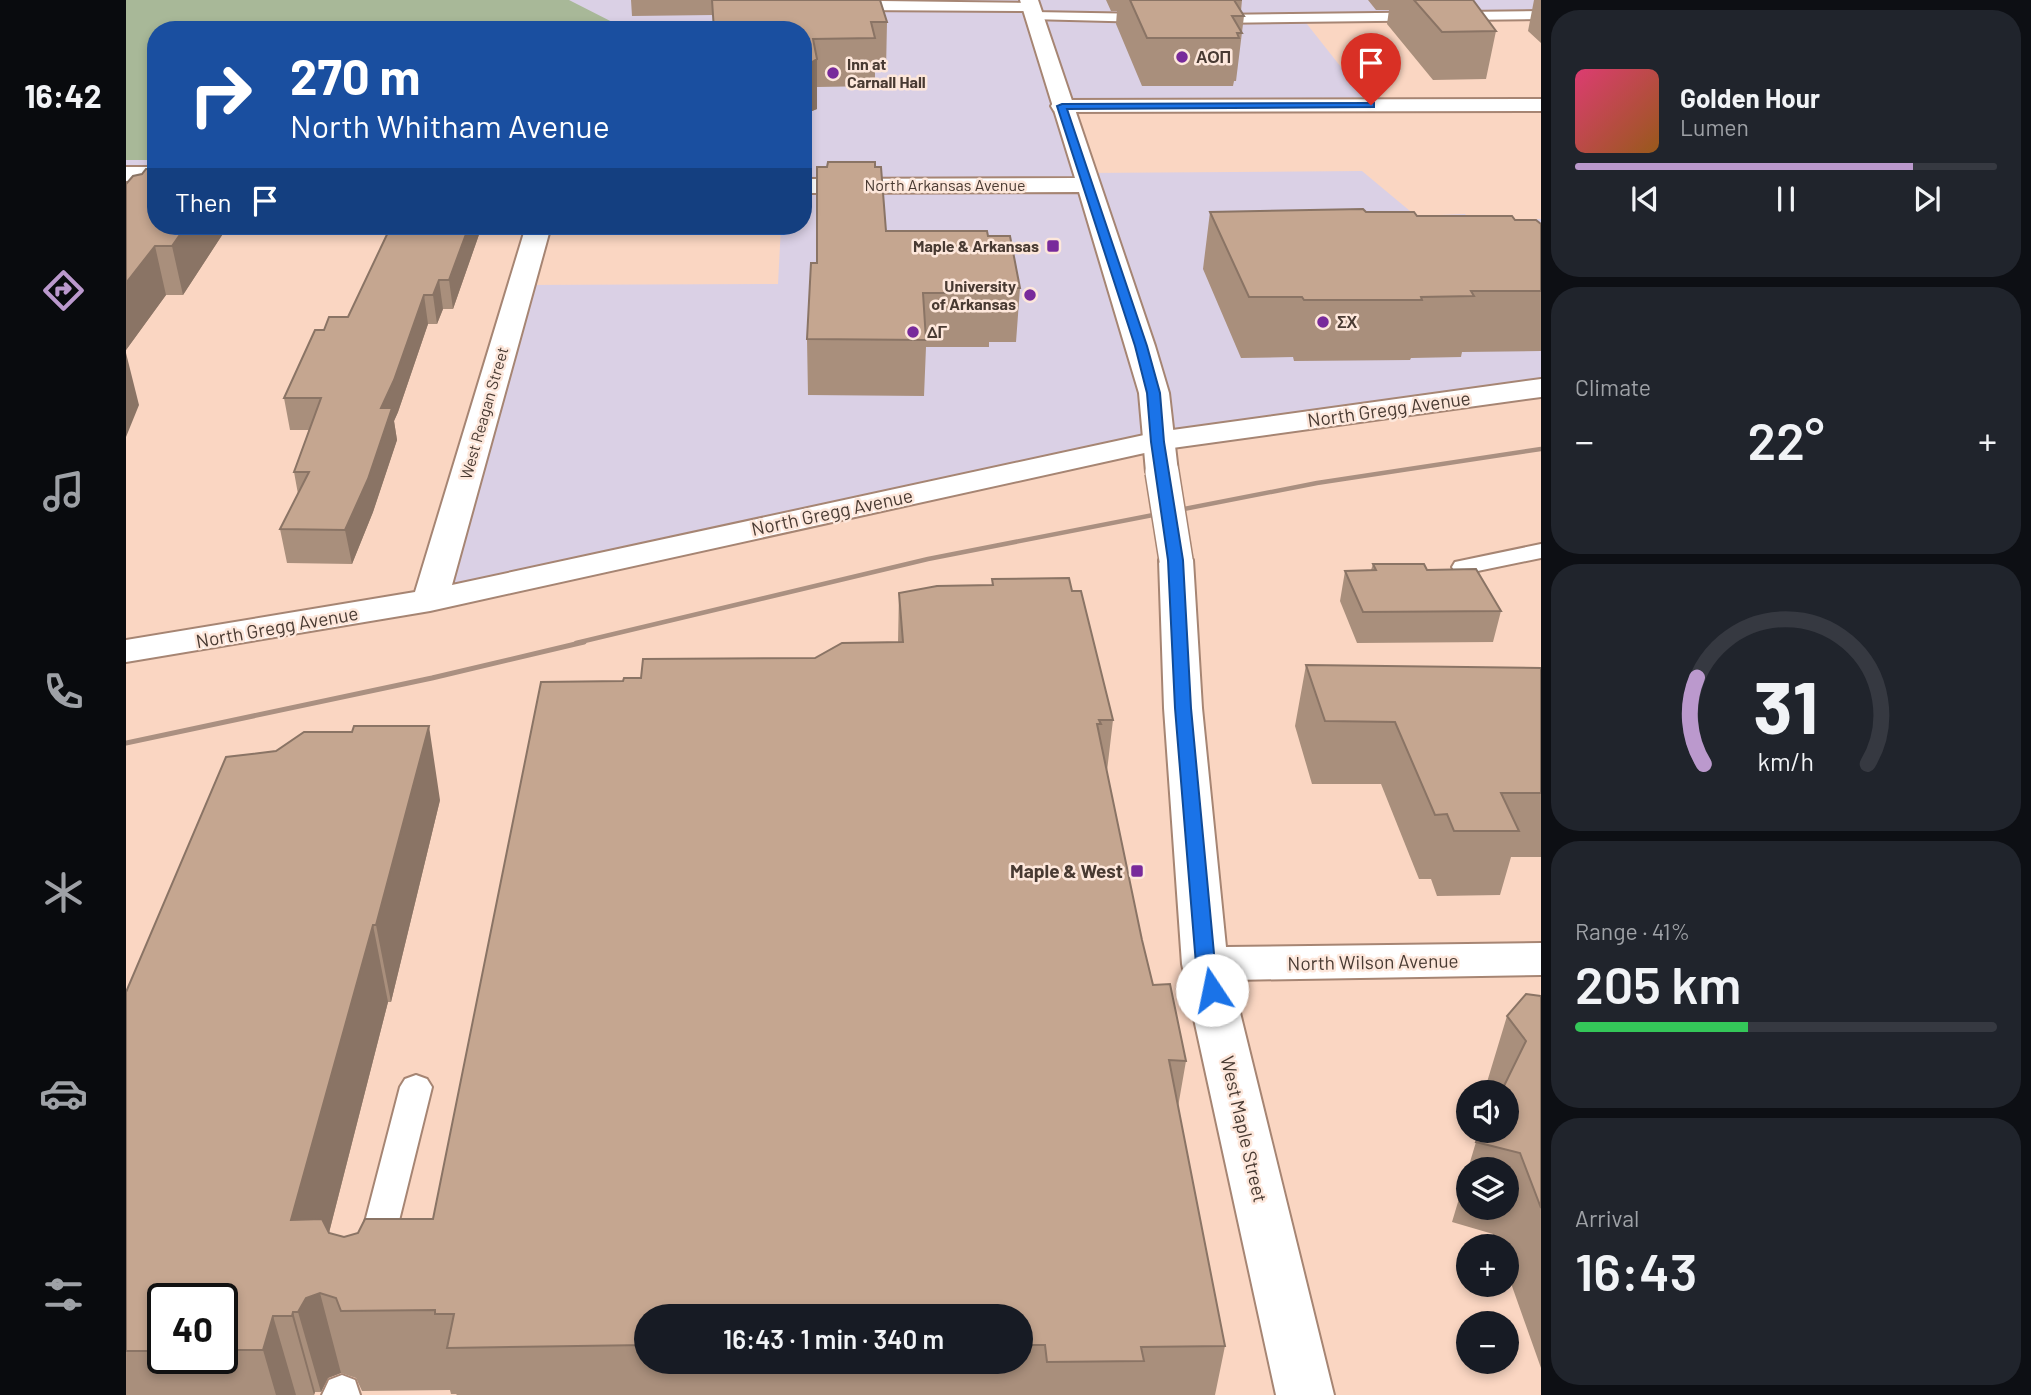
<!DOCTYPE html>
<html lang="en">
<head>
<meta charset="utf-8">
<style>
	body { margin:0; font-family:Barlow,sans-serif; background:#20242c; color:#f1f3f6; height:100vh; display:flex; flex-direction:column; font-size:26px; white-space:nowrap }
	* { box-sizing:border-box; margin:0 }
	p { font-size:23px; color:#9ea1a6 }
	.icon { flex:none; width:38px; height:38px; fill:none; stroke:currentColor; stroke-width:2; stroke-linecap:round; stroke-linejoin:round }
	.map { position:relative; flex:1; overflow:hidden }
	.side { display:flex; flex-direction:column; gap:10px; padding:10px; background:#0d0f14; width:490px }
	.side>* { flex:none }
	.hud { position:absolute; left:21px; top:21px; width:665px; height:214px; border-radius:28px; box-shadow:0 4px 10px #0003; background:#1a4fa0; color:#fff; overflow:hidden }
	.buttons { position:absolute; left:1330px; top:1080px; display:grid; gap:14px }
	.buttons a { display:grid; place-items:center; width:63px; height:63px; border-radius:50%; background:#171b24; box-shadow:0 4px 10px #0003; font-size:35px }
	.speed { position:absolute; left:21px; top:1283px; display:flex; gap:14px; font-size:35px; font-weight:700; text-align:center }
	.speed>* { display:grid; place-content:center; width:91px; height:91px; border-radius:50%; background:#171b24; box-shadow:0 4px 10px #0003; line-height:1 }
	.speed .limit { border:4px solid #111; border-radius:10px; background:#fff; color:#111 }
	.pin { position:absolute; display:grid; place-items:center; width:60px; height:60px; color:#fff; margin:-72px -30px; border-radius:50% 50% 50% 0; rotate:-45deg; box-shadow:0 0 7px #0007 }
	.pin .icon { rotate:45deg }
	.me { position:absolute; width:77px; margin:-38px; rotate:349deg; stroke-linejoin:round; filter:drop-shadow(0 0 5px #0008) }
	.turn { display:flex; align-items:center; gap:24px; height:147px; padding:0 28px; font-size:32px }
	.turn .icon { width:91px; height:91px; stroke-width:2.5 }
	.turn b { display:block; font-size:49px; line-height:60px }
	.then { display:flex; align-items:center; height:66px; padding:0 28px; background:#0003; gap:14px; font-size:26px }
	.big { font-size:52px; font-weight:600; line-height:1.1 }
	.side .widget { flex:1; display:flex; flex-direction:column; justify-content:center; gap:10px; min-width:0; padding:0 24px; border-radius:28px; background:#20242c }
	.side .dial { align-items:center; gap:0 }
	.dial svg { height:182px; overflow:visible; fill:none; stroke:#363941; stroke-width:7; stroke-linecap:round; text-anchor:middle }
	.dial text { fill:#f1f3f6; stroke:none }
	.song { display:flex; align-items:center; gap:21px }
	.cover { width:84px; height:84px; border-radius:10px; background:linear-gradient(135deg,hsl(340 70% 55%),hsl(30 70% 35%)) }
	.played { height:7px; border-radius:4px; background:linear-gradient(90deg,#bb99cd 80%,#363941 80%) }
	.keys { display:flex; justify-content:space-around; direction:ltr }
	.heat { display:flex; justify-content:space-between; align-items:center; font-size:38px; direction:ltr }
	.charge { height:10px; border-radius:5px; background:linear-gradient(90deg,#34c759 41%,#363941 0) }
	.trip { position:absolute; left:508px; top:1304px; width:399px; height:70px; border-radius:35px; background:#171b24; box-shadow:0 4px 10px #0003; font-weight:600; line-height:70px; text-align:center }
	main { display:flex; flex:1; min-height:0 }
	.menu { display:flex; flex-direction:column; width:126px; justify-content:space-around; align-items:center; background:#090b0e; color:#9ea1a6 }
	.menu .icon { width:49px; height:49px }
	.menu .active { color:#bb99cd }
	.menu b { font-size:32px; color:#f1f3f6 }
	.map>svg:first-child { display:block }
	.education { fill:#dad0e5 }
	.green { fill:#a8b898 }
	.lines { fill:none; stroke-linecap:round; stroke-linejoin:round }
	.service-casing { stroke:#a68573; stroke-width:4 }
	.minor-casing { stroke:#a68573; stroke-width:4 }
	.tertiary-casing { stroke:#a68573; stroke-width:4 }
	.service { fill:#fff; fill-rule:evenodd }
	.minor { fill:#fff; fill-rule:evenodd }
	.tertiary { fill:#fff; fill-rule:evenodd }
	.rail-far1 { stroke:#aa9081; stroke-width:4.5 }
	.rail { stroke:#aa9081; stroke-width:5 }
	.tertiary-bridge-casing { stroke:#a68573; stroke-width:36; stroke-linecap:butt }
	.tertiary-bridge { stroke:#fff; stroke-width:33 }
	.wall { fill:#a98f7c; fill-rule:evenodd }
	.shaded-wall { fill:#8a7465 }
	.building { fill:#c5a690; stroke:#8a7465; stroke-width:2 }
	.route { fill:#1a73e8; stroke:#114b97; stroke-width:2 }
	.poi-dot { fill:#782a9b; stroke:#fde7db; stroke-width:2.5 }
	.labels { text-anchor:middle; stroke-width:5; stroke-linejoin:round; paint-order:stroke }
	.far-poi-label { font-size:16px; font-weight:bold; fill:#483a32; stroke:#fde7db; text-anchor:start }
	.far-street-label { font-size:16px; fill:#483a32; stroke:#fde7db }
	.street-label { font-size:19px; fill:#483a32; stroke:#fde7db }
	.poi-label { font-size:19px; font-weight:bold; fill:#483a32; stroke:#fde7db; text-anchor:end }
</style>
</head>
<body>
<main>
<nav class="menu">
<b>16:42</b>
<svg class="icon active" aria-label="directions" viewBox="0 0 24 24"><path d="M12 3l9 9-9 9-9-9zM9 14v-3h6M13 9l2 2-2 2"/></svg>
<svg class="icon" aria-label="music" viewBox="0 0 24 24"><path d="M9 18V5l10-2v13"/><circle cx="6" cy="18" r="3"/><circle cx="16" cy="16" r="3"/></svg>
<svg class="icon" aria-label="phone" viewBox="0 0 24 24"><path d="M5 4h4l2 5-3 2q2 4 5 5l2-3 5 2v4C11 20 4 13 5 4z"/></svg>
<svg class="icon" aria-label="climate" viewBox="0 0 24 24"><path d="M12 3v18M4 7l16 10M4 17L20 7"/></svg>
<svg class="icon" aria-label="car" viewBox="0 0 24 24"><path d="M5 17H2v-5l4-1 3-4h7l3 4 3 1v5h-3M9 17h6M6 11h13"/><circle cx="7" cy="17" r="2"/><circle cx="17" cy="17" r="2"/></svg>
<svg class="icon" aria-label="filters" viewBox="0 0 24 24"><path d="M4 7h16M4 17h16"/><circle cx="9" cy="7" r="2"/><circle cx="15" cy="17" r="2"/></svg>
</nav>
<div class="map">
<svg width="1415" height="1395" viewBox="0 0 1415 1395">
	<rect width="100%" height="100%" fill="#fad6c2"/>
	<path class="education" d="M 0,0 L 1415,0 L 1415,15 L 1177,19 L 1245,105 L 936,106 L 957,173 L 1236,171 L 1290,216 L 1339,214 L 1345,222 L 1415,219 L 1415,388 L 1032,441 L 304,600 L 395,285 L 652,284 L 655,226 L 677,226 L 677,30 L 30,30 L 30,187 L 0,187 Z"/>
	<path class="green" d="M 0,0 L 443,0 L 502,30 L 30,30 L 30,160 L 0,160 Z"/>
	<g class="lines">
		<defs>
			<path id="service" d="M 677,0 L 905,3 L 911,7 L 905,11 L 725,10 L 683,4 Z
				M 1415,11 L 1415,19 L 1087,23 L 1081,19 L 1087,15 Z
				M 908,12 L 1022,14 L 1028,18 L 1022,22 L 904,19 L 902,16 Z
				M 1415,544 L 1415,558 L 1337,574 L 1329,572 L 1326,567 L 1329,562 Z
				M 290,1075 L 301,1079 L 306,1087 L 266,1249 L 261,1259 L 249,1263 L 237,1259 L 232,1249 L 274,1087 L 279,1079 Z
				M 216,1375 L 229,1380 L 234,1395 L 196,1395 L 203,1380 Z"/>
			<path id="minor" d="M 1415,99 L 1415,111 L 936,112 L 928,111 L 925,106 L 928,101 L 936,100 Z
				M 400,226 L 425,226 L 326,585 L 1032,432 L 1415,379 L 1415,397 L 1032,450 L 304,611 L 0,662 L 0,640 L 289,592 Z"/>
			<path id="tertiary" d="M 894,0 L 912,0 L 1029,346 L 1043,393 L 1052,472 L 1047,479 L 1036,482 L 1025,479 L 1020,472 L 1013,393 L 953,192 L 677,193 L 677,179 L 949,178 Z
				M 0,167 L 30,167 L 30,181 L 0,181 Z
				M 1050,550 L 1062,553 L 1067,560 L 1076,708 L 1100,947 L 1415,943 L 1415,975 L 1106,980 L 1208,1395 L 1150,1395 L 1056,964 L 1038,708 L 1033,560 L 1038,553 Z"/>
		</defs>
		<use href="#service" class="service-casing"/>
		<use href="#minor" class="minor-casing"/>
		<use href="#tertiary" class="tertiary-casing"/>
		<use href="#service" class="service"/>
		<use href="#minor" class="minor"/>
		<use href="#tertiary" class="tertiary"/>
		<path class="rail-far1" d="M 450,643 L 802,559 L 1191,483 L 1415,449"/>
		<path class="rail" d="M 0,743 L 306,678 L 458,642"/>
		<defs>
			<path id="tertiary-bridge" d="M 1036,472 L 1050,560"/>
		</defs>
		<use href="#tertiary-bridge" class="tertiary-bridge-casing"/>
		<use href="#tertiary-bridge" class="tertiary-bridge"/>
	</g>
	<path class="wall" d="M 505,0 L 754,0 L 761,22 L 760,70 L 749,70 L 749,86 L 691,87 L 691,109 L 686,111 L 677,111 L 677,30 L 587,30 L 587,15 L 506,16 Z
		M 980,0 L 1116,0 L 1115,11 L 1118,16 L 1110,81 L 1108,81 L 1107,86 L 1016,86 L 990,24 L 991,11 L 985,11 Z
		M 1242,0 L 1347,0 L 1370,31 L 1360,79 L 1307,80 L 1261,24 L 1263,10 L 1250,10 Z
		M 1408,0 L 1415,0 L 1415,43 L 1402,31 Z
		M 16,174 L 30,226 L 102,226 L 57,295 L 40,295 L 0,350 Z
		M 1084,212 L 1240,212 L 1415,224 L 1415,351 L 1336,352 L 1335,357 L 1285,358 L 1284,360 L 1168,361 L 1167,357 L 1115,358 L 1077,269 Z
		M 356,226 L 327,309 L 317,309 L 311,324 L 302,324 L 272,412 L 268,421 L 271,440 L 247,512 L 226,564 L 161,563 L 154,529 L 172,494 L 168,472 L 183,430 L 164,430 L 158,398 L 198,330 L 222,317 Z
		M 760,231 L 862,236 L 894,288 L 890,342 L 863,342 L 863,347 L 800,347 L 798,396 L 682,395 L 681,339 L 691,263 Z
		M 1247,564 L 1301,570 L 1375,611 L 1367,642 L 1231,643 L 1214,601 L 1219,571 L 1245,570 Z
		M 866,579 L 946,591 L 987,720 L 981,771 L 1016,940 L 1027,985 L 1060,1061 L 1052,1107 L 1099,1346 L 1089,1395 L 331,1395 L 330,1394 L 325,1394 L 324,1390 L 236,1391 L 230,1378 L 215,1373 L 202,1378 L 195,1392 L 189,1392 L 188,1395 L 0,1395 L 0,992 L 314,800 L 265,1002 L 262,1002 L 203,1233 L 218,1237 L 307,1219 L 497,681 L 515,678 L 689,658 L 772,642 L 773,593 L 866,585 ZM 37,1298 L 96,1298 L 96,1358 L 37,1358 ZM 520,1316 L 894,1316 L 894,1362 L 520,1362 Z
		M 1180,665 L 1415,668 L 1415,857 L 1385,857 L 1374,895 L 1311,896 L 1305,879 L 1293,879 L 1255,784 L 1186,784 L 1169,726 Z
		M 1415,996 L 1415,1368 L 1381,1272 L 1381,1246 L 1372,1246 L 1367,1234 L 1326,1222 L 1350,1142 L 1381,1092 L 1358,1092 L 1381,1016 ZM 1342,1169 L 1381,1169 L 1381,1208 L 1342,1208 Z"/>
	<path class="shaded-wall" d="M 691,59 L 691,109 L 686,111 L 686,62 Z
		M 60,226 L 102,226 L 57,295 L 46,246 Z
		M 343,226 L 356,226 L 327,309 L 323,280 Z
		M 29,246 L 40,295 L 0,350 L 0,283 Z
		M 313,280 L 317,309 L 311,324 L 307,295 Z
		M 298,295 L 302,324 L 272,412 L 268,421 L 271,440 L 247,512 L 226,564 L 219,530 L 255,408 Z
		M 0,353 L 13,405 L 0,437 Z
		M 303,726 L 314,800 L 265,1002 L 250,925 Z
		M 247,925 L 262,1002 L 187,1295 L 194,1293 L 215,1373 L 202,1378 L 195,1392 L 172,1312 L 165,1220 Z
		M 167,1312 L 189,1392 L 188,1395 L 166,1316 Z
		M 147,1316 L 170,1395 L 150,1395 L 137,1350 Z"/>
	<path class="building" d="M 586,0 L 754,0 L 761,22 L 745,22 L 749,38 L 687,39 L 691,59 L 686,62 L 677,62 L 677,30 L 588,30 Z
		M 1004,0 L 1116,0 L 1108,0 L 1118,16 L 1106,16 L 1116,33 L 1111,33 L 1113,38 L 1021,38 Z
		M 1288,0 L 1347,0 L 1370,31 L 1316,32 Z
		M 702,162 L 749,162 L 749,167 L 755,167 L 760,231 L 861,231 L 862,236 L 884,236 L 894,288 L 865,288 L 866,293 L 797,293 L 800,340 L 681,339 L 685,263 L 691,263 L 691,167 L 701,167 Z
		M 20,169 L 30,169 L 30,226 L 60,226 L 46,246 L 29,246 L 0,283 L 0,184 L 7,176 L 16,174 Z
		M 1237,209 L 1240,212 L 1288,212 L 1291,216 L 1386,216 L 1389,220 L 1410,220 L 1415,224 L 1415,291 L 1345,291 L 1348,296 L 1295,297 L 1296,300 L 1178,300 L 1176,297 L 1123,297 L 1084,212 Z
		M 265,226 L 343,226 L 323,280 L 313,280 L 307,295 L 298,295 L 268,380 L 255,408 L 266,408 L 242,479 L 219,530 L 154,529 L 183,472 L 168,472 L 195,398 L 158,398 L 189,330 L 198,330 L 203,317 L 222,317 Z
		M 1247,564 L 1298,564 L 1301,570 L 1350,569 L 1375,611 L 1237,612 L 1219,571 L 1250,570 Z
		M 943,578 L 946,591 L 955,591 L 987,720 L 973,720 L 975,724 L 971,724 L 1016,940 L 1027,985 L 1044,984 L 1060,1061 L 1043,1060 L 1099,1346 L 1015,1347 L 1018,1361 L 921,1362 L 919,1345 L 894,1345 L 894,1316 L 520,1316 L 520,1345 L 321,1348 L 328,1314 L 309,1314 L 309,1310 L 215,1311 L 210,1298 L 194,1293 L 180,1298 L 172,1312 L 167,1312 L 166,1316 L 147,1316 L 137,1350 L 96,1350 L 96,1298 L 37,1298 L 37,1351 L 0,1351 L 0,992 L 100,757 L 150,751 L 178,732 L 226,732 L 228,726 L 303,726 L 250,925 L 247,925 L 165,1220 L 196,1219 L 203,1233 L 218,1237 L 232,1233 L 239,1219 L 307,1219 L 415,682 L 497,681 L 498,678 L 515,678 L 517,659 L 689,658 L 716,643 L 777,642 L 773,593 L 811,586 L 867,585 L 866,579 Z
		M 1180,665 L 1415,668 L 1415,793 L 1375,793 L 1393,831 L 1328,831 L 1321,814 L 1309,815 L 1269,722 L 1199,721 Z
		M 1400,994 L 1415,996 L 1415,1208 L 1394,1153 L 1350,1142 L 1356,1130 L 1381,1130 L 1381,1092 L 1375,1092 L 1400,1041 L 1381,1016 Z"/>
	<path class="route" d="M 1245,103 L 1248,103 L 1248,107 L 941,109 L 1021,346 L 1034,393 L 1038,442 L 1057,560 L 1065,708 L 1089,964 L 1095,990 L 1092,995 L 1079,995 L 1070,964 L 1049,708 L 1042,560 L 1025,442 L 1021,393 L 1009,346 L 931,106 L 936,104 Z"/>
	<g class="poi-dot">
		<circle cx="1056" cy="57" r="7"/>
		<circle cx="707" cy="73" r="7"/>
		<rect x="920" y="239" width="14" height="14" rx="3.5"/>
		<circle cx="904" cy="295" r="7"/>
		<circle cx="1197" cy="322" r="7"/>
		<circle cx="787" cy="332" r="7"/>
		<rect x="1004" y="864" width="14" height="14" rx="3.5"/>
	</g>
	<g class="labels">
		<g class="far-poi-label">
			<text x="1070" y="63">ΑΟΠ</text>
			<text x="721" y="70">Inn at<tspan x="721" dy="18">Carnall Hall</tspan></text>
			<text x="913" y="252" text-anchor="end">Maple &amp; Arkansas</text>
			<text x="890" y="292" text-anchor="end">University<tspan x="890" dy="18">of Arkansas</tspan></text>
			<text x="1211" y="328">ΣΧ</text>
			<text x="801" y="338">ΔΓ</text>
		</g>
		<g class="far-street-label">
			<text x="819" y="191">North Arkansas Avenue</text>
			<text transform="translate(358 413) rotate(-74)" y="6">West Reagan Street</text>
		</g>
		<g class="street-label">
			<text transform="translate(1263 409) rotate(-8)" y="7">North Gregg Avenue</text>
			<text transform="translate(706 512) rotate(-12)" y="7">North Gregg Avenue</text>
			<text transform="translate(151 627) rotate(-10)" y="7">North Gregg Avenue</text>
			<text transform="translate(1247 962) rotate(-1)" y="7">North Wilson Avenue</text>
			<text transform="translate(1118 1129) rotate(77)" y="7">West Maple Street</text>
		</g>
		<g class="poi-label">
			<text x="997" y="878">Maple &amp; West</text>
		</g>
	</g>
</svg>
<div class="buttons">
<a><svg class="icon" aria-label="sound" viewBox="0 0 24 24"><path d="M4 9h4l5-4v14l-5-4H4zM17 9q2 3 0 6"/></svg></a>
<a><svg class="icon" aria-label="layers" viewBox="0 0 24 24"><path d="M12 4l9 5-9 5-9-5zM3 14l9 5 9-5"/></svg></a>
<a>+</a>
<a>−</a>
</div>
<div class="speed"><div class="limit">40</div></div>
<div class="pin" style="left:1245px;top:105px;background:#d93025"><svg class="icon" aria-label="arrive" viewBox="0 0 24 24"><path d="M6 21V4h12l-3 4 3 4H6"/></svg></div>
<svg class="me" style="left:1086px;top:990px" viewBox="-20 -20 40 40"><circle r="19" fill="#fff"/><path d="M0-13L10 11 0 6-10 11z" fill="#1a73e8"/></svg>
<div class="trip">16:43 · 1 min · 340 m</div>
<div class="hud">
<div class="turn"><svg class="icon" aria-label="right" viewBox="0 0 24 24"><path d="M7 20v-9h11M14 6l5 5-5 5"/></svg><div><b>270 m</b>North Whitham Avenue</div></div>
<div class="then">Then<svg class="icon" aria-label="arrive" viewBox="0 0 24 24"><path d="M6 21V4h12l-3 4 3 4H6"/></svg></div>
</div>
</div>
<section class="side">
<div class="widget">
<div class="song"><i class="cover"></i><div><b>Golden Hour</b><p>Lumen</p></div></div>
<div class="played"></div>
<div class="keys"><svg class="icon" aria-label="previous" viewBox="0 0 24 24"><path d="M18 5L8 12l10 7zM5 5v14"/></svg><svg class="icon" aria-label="pause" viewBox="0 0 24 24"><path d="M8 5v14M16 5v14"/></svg><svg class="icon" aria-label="next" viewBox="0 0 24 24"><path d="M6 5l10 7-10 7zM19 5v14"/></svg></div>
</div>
<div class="widget"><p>Climate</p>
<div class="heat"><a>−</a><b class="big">22°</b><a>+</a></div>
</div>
<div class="widget dial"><svg viewBox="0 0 100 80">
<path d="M14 69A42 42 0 1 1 86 69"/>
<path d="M14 69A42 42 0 0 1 11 31" stroke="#bb99cd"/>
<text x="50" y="56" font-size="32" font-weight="700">31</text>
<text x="50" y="72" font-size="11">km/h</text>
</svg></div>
<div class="widget"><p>Range · 41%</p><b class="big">205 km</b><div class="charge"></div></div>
<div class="widget"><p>Arrival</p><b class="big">16:43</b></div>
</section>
</main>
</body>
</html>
